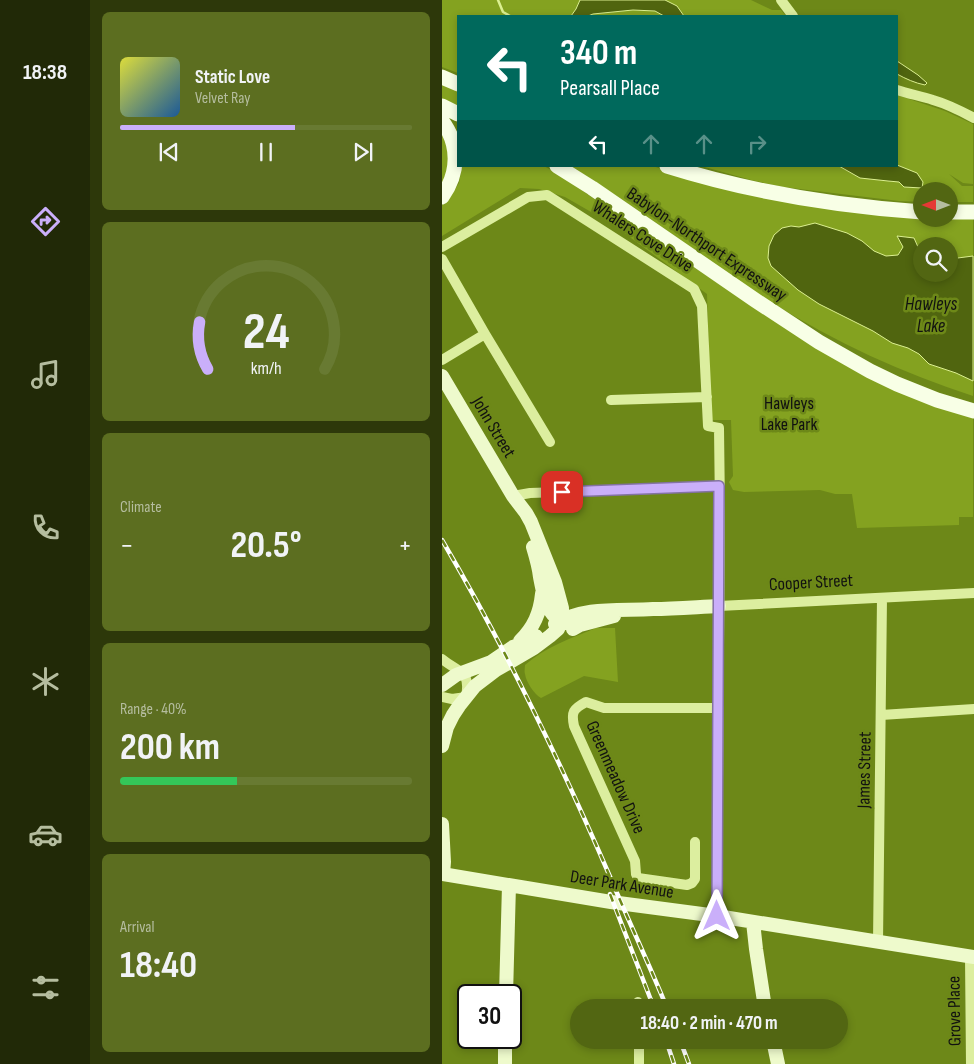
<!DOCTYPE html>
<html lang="en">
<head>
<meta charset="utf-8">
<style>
	body { margin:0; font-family:"Sofia Sans Condensed",sans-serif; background:#5c6e20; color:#f1f3f6; height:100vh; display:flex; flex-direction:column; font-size:19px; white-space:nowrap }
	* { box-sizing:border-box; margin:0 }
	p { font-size:16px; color:#b5bd9f }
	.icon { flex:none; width:28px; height:28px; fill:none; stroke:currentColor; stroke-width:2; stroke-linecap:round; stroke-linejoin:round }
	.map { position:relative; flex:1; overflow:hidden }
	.side { display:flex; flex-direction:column; gap:12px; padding:12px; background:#2d380a; width:352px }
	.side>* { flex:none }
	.hud { position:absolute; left:15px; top:15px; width:441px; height:152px; border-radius:0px; box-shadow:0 2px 8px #0003; background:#00695c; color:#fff; overflow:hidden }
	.needle { width:32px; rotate:270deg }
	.buttons { position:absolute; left:471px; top:182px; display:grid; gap:10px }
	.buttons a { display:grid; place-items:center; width:45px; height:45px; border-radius:50%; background:#526612; box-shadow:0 2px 8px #0003; font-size:25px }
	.speed { position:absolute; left:15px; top:984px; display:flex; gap:10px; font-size:25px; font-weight:700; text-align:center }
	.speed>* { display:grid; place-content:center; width:65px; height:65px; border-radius:50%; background:#526612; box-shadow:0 2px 8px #0003; line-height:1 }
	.speed .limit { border:2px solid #111; border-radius:8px; background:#fff; color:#111 }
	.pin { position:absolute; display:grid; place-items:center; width:42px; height:42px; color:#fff; margin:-21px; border-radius:10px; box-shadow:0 2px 8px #0006 }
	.me { position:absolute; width:55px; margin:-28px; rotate:0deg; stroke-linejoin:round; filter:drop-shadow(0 0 4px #0008) }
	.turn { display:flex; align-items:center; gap:18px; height:105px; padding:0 20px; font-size:22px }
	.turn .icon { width:65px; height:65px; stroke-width:2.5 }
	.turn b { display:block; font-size:35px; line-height:42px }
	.lanes { display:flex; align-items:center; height:48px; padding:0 20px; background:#0003; justify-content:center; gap:25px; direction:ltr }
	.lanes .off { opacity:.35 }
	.big { font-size:38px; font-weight:700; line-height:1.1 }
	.side .widget { flex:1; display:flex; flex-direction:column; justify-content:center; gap:8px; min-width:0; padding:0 18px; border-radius:8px; background:#5c6e20 }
	.side .dial { align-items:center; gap:0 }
	.dial svg { height:130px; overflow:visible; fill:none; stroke:#687a32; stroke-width:7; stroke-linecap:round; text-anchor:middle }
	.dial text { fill:#f1f3f6; stroke:none }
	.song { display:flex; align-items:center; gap:15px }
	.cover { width:60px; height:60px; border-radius:8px; background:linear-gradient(135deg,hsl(60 70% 55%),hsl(210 70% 35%)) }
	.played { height:5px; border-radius:2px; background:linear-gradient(90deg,#caaffa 60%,#687a32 60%) }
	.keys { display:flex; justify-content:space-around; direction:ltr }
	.heat { display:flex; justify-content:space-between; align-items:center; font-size:28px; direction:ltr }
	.charge { height:8px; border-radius:4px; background:linear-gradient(90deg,#34c759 40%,#687a32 0) }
	.trip { position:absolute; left:128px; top:999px; width:278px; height:50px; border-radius:25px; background:#526612; box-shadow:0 2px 8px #0003; font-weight:700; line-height:50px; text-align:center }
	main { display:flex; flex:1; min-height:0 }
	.tab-bar { display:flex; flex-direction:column; width:90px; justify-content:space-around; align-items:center; background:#212907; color:#b5bd9f }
	.tab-bar .icon { width:35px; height:35px }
	.tab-bar .selected { color:#caaffa }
	.tab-bar b { font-size:22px; color:#f1f3f6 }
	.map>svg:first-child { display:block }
	.green { fill:#84a220; fill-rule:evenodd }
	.water { fill:#50650f; stroke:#dcf091 }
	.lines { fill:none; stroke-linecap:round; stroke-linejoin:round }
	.stream { stroke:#dcf091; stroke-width:2.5 }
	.street { stroke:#dcee9f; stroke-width:10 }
	.secondary { stroke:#eefacc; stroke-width:14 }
	.primary { stroke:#f8ffe6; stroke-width:15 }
	.rail-casing { stroke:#fff; stroke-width:4.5 }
	.rail { stroke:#6d8818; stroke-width:2.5; stroke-dasharray:8; stroke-linecap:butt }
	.route-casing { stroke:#8372a2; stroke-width:12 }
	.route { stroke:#caaffa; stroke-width:9 }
	.labels { text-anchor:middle; stroke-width:5; stroke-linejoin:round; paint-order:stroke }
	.street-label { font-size:18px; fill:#111; stroke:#6d8818 }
	.park-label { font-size:18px; fill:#111; stroke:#6d8818 }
	.water-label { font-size:19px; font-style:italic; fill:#111; stroke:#6d8818 }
</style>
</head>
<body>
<main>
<nav class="tab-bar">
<b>18:38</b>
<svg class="icon selected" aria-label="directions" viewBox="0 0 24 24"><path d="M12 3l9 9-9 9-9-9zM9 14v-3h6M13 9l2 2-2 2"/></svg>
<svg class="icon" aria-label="music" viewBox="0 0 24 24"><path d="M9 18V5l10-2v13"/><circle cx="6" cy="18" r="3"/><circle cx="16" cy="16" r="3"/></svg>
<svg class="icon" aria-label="phone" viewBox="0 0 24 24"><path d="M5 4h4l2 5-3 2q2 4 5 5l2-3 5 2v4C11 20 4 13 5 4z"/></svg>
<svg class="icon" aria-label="climate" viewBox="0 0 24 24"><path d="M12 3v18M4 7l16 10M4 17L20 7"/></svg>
<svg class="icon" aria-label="car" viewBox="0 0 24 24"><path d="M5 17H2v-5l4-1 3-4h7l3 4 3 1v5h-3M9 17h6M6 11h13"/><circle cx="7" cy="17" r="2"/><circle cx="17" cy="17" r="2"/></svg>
<svg class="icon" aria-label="filters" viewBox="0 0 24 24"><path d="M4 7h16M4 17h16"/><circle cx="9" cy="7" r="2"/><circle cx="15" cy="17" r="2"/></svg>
</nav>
<section class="side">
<div class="widget">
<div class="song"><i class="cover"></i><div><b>Static Love</b><p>Velvet Ray</p></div></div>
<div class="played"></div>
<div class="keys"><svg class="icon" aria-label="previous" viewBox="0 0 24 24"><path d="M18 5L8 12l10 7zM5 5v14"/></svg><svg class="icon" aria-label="pause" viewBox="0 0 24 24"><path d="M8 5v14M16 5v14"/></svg><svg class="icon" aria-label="next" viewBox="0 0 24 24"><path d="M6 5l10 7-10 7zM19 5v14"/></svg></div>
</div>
<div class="widget dial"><svg viewBox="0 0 100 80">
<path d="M14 69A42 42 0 1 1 86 69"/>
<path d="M14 69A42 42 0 0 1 9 40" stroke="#caaffa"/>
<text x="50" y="56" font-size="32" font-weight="700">24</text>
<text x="50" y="72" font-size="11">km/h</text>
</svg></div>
<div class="widget"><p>Climate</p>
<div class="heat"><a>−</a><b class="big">20.5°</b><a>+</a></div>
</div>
<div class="widget"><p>Range · 40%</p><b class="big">200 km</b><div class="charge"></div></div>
<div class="widget"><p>Arrival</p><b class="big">18:40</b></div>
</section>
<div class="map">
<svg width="532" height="1064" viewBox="0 0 532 1064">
	<rect width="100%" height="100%" fill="#6d8818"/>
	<path class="green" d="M 0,0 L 138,0 L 134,9 L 129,16 L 16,16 L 16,73 L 0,67 Z
		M 223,0 L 309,0 L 330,10 L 339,10 L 344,16 L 242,16 L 235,6 Z
		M 191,10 L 213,11 L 222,16 L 146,16 L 151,14 Z
		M 0,80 L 16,87 L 16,106 L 0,99 Z
		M 455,95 L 503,111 L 531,124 L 531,184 L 521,183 L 507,174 L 520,186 L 531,186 L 531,202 L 508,202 L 508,191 L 480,191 L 480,202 L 457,201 L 341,187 L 309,180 L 259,166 L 397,166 L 418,178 L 457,182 L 461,168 L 455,165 Z
		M 0,125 L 11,149 L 0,190 Z
		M 20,166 L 102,166 L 121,177 L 209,239 L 356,336 L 531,417 L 531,517 L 517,517 L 517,525 L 415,528 L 410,494 L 393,494 L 378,490 L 302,492 L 291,490 L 287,482 L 291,476 L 289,420 L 269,420 L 265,294 L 170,224 L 123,197 L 97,189 L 78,188 L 0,236 L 0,205 L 4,203 L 17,183 Z
		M 128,166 L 211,166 L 228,172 L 480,219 L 531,219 L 531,396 C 461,373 392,342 329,302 C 261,258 197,208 128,166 ZM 480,246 L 508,246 L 508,274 L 480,274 Z
		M 154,628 L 173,628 L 176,682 L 142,676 L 99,698 C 92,694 84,682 83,674 C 82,671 83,668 83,665 C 103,647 130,638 154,628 Z"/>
	<path class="water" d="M 138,0 L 223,0 L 235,6 L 242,16 L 222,16 L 213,11 L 191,10 L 151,14 L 146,16 L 129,16 L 134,9 Z
		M 455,52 L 455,61 L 476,75 L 485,83 L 483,85 C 473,83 464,79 455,74 Z
		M 455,165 L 475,173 L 481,182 L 480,188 L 462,187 L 457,182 L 446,181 L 418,178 L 397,166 L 455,166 Z
		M 373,223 L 405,233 L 420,241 L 432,251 L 444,256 L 456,255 L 461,247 L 455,236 L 472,238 L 476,247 L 480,252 L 480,274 L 508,274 L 508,259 L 531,256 L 531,381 L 514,373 L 487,364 L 477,354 L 466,348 L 450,343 L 431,331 L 377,304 L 356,290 L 329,266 L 326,258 L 327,246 L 332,235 L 340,228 L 349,226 L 357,227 Z"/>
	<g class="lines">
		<path class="stream" d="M 56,0 L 61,12 L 68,16"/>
		<path class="street" d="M 339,0 L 351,16
			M 455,90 C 467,94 479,96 491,100 C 505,104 519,111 532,118
			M 0,247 L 86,197 L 105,195 L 252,289 L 260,306 L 266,426 L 277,428 L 278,510 L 275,916
			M 0,259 L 43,334 L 108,442
			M 0,360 L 43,334
			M 169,400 L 265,397
			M 71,496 L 88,493 L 209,489 L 277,486
			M 277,606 L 532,593
			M 0,659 C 17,673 29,670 24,697 L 10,699 L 0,697
			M 439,715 L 532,709
			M 253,842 L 253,879 L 250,883 L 245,885 L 196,878 L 194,874 L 193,861 L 132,726 C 129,712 131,709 144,702 L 162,708 L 277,708
			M 436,942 L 440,598
			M 528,957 L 529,1064
			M 196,1002 L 197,1008
			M 197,1064 L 197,1040"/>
		<path class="secondary" d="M 0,376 L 71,496 L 84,513 L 89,522 L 113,582 L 120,608 L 119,621 L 116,629 L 108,636 L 92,648 L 54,670 L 33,686 L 17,706 L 11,715 L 5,727 L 0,746
			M 91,547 C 94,557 97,567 98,577 C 103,603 107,625 138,625
			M 113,624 C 143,606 177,611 211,609 C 233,609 255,607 277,606
			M 131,629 L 138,625 L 172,616
			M 78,641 C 92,627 98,613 100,594
			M 0,685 L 14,675 L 49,662 L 71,647 L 83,643 L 94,636
			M 0,824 L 2,862 L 1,874
			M 0,874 L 169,902 L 275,916 L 532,957
			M 311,922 L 314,949 L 323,1008
			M 64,995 L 67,885
			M 331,1040 L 336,1064
			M 63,1064 L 63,1038"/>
		<path class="primary" d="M 0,77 L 16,84
			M 0,106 L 16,114
			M 0,121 C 18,145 17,173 0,197
			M 115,166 L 150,188 L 313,300 L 377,342 L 428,371 L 455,384 L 495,400 L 532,411
			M 225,166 C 308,192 394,206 480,212
			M 508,212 L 532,212"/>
		<defs>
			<path id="rail" d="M 0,540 C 64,649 119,763 169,879 C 187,922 207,964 225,1008
				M 168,894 L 212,1008
				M 224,1040 L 232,1064
				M 238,1040 L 247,1064"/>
		</defs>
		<use href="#rail" class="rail-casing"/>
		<use href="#rail" class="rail"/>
	</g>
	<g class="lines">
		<defs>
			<path id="route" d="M 120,492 L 277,486 L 275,916"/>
		</defs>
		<use href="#route" class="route-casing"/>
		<use href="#route" class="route"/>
	</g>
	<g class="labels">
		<g class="street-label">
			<text transform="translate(201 236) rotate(33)" y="6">Whalers Cove Drive</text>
			<text transform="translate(265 244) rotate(34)" y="6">Babylon-Northport Expressway</text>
			<text transform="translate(52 427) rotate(59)" y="6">John Street</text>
			<text transform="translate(369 582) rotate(-3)" y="6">Cooper Street</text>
			<text transform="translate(422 770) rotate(-89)" y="6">James Street</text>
			<text transform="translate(174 777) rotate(66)" y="6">Greenmeadow Drive</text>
			<text transform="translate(180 884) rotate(9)" y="6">Deer Park Avenue</text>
			<text transform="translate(512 1011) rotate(-91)" y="6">Grove Place</text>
		</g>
		<g class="park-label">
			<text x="347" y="409">Hawleys<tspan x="347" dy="21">Lake Park</tspan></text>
		</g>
		<g class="water-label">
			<text x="489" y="310">Hawleys<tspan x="489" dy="22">Lake</tspan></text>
		</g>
	</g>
</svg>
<div class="buttons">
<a><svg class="needle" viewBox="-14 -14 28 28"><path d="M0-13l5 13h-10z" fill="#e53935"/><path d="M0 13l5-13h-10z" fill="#b5bd9f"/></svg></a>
<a><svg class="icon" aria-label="search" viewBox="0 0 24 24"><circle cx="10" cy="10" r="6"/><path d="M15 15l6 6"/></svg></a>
</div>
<div class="speed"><div class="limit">30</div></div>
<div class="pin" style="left:120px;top:492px;background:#d93025"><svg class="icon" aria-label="arrive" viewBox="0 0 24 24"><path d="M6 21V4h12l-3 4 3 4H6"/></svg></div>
<svg class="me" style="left:275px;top:916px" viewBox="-20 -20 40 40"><path d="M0-17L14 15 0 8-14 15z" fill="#caaffa" stroke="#fff" stroke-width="4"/></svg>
<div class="trip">18:40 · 2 min · 470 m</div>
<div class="hud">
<div class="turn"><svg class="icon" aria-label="left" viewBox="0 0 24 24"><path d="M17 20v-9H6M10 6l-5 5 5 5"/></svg><div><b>340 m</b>Pearsall Place</div></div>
<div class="lanes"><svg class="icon" aria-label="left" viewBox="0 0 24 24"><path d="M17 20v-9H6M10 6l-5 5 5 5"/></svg><svg class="icon off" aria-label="ahead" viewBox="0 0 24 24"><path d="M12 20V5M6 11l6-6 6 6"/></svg><svg class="icon off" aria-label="ahead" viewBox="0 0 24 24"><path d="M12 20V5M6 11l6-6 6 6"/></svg><svg class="icon off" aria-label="right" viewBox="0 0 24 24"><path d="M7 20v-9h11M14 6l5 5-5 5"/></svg></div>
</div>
</div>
</main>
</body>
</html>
